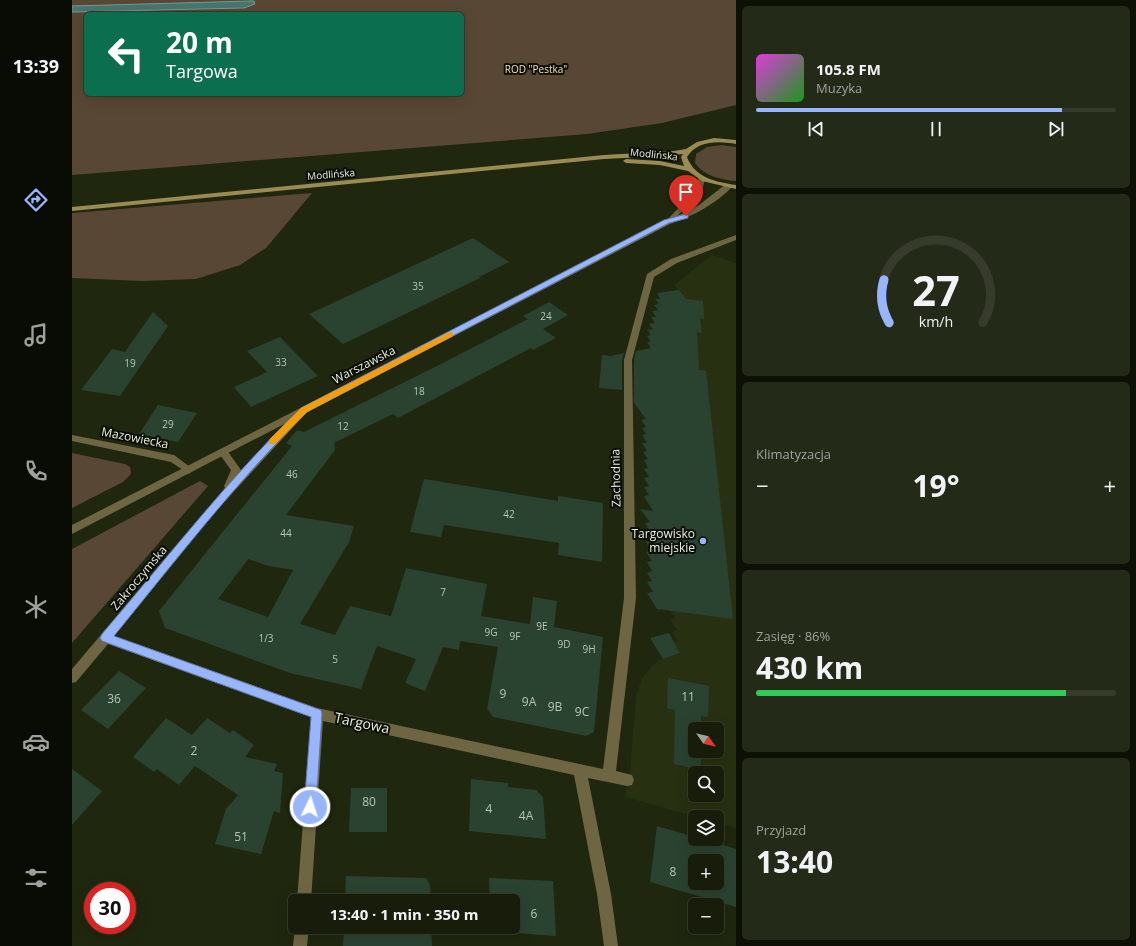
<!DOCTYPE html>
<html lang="pl">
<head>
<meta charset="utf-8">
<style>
	body { margin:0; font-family:"Open Sans",sans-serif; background:#242a18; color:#f1f3f6; height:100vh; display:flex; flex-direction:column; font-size:15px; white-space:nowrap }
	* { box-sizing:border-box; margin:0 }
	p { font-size:13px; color:#9ea29c }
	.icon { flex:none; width:22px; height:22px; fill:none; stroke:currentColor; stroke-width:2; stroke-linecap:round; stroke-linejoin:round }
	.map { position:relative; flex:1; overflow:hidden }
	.sheet { display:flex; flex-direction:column; gap:6px; padding:6px; background:#0d1006; width:400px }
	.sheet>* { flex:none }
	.guide { position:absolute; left:12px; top:12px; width:380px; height:84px; border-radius:6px; box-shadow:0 4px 16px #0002,0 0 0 1px #363b2b; background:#0b6e4f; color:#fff; overflow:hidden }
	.needle { width:26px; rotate:124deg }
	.controls { position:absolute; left:616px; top:722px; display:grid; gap:8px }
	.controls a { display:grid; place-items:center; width:36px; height:36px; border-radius:6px; background:#171d0a; box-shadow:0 4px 16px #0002,0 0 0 1px #363b2b; font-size:20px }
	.speed { position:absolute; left:12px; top:882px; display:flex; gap:8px; font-size:20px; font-weight:700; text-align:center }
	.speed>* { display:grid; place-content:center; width:52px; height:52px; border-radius:50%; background:#171d0a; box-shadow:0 4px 16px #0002,0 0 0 1px #363b2b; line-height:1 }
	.speed .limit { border:6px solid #d22; background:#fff; color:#111 }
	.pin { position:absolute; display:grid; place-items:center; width:34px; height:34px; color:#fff; margin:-41px -17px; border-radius:50% 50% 50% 0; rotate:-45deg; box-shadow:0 0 4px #0007 }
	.pin .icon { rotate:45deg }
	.me { position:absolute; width:44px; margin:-22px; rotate:4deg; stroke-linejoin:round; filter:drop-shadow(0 0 3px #0008) }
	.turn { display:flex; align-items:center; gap:14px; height:84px; padding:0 16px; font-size:18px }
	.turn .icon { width:52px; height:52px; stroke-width:2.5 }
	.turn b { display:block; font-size:28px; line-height:34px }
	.big { font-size:30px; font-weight:700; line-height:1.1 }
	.sheet .card { flex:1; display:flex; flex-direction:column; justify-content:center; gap:6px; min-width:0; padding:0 14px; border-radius:6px; background:#242a18 }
	.sheet .dial { align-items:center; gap:0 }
	.dial svg { height:104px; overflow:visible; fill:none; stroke:#363b2b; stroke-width:7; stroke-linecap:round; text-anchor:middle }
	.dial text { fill:#f1f3f6; stroke:none }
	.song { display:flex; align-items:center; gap:12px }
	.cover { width:48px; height:48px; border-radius:6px; background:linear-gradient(135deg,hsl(300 70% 55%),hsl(120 70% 35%)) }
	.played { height:4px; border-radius:2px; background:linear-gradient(90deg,#98b6fd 85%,#363b2b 85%) }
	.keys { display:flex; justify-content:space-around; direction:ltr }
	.heat { display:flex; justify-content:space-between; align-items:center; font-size:22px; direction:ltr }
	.charge { height:6px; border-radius:3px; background:linear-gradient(90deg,#34c759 86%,#363b2b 0) }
	.trip { position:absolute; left:216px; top:894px; width:232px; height:40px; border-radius:6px; background:#171d0a; box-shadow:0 4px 16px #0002,0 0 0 1px #363b2b; font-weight:700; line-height:40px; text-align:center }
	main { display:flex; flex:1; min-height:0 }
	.tabs { display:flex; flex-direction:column; width:72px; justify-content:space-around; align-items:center; background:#090c04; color:#9ea29c }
	.tabs .icon { width:28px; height:28px }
	.tabs .selected { color:#98b6fd }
	.tabs b { font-size:18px; color:#f1f3f6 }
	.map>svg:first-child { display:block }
	.built { fill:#273111; fill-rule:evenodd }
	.green { fill:#584734; fill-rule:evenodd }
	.water { fill:#46766e; stroke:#779a90 }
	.building { fill:#2a4331; fill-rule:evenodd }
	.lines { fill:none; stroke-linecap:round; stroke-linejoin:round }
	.minor { fill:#6e6643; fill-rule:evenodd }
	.tertiary { fill:#6e6643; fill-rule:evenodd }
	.secondary { fill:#998b53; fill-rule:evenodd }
	.route { fill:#98b6fd; stroke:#6376a4 }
	.slow { fill:#f59e0b }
	.poi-dot { fill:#98b6fd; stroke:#0b0e05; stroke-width:1.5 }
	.labels { text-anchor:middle; stroke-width:4; stroke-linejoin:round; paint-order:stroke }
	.far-park-label { font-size:10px; fill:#fbdec0; stroke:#0b0e05 }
	.far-street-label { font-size:10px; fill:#e9efdf; stroke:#0b0e05 }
	.number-label { font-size:10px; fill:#b9c4b4 }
	.street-label { font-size:12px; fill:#e9efdf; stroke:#0b0e05 }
	.poi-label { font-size:12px; fill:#e9efdf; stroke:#0b0e05; text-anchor:end }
	.near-number-label { font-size:12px; fill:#b9c4b4 }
	.near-street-label { font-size:14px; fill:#e9efdf; stroke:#0b0e05 }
</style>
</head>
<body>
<main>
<nav class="tabs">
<b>13:39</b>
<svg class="icon selected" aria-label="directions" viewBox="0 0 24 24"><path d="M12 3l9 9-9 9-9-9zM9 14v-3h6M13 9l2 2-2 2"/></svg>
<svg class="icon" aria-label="music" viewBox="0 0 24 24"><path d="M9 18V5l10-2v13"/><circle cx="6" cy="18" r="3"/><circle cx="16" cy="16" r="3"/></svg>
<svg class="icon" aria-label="phone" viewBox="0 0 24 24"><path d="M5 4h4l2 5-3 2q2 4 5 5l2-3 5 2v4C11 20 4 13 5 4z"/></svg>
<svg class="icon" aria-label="climate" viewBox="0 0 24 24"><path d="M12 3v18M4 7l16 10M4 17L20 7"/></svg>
<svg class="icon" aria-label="car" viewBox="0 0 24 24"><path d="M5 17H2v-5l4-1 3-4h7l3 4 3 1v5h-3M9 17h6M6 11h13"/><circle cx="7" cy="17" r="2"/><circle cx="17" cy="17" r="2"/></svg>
<svg class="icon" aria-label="filters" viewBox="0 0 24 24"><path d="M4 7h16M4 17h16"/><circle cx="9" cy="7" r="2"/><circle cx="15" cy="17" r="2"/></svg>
</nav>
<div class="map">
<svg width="664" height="946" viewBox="0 0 664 946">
	<rect width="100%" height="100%" fill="#1f270e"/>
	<path class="built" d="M 640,255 L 664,263 L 664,828 L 645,822 L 645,817 L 625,817 L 553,797 L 558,770 L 564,697 L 570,678 L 585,661 L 608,653 L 602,642 L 606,641 L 600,632 L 605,630 L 598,620 L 603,618 L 597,609 L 601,291 L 606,290 L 602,285 ZM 623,729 L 645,729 L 645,751 L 623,751 ZM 623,773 L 645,773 L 645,795 L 623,795 Z"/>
	<path class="green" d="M 0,0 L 664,0 L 664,105 L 590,123 L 515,134 L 0,175 ZM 14,14 L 390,14 L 390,94 L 14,94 Z
		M 650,145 L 664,147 L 664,181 C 649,180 632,176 623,163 L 624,154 L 635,147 Z
		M 240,193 L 194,248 L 168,265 L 124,279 L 70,281 L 0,278 L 0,213 Z
		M 0,453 L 53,464 L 58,467 L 59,474 L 51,482 L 0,508 Z
		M 128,481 L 136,486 L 0,643 L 0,549 Z"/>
	<path class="water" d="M 178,1 L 182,1 L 183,4 L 172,8 L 0,12 L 0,6 Z"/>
	<path class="building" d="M 401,238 L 437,262 L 407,277 L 408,278 L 271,344 L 237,314 Z
		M 607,290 L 614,299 L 631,301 L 632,319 L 628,318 L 630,333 L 625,332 L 627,370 L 634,371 L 661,619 L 585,609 L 575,593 L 581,592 L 575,582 L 580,581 L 575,573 L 580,571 L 575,562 L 580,561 L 574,552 L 579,551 L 574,542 L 579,541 L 573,533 L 578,532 L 573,523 L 578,522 L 568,509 L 581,511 L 572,496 L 577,495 L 572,487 L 577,486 L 572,478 L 577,477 L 572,469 L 576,468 L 572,460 L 576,459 L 571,452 L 575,451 L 570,443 L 575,443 L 570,435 L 574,434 L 570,428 L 574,427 L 569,420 L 574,419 L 562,403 L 562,360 L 564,351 L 579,348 L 575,342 L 579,342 L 575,336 L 579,335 L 575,330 L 581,329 L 577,324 L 583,323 L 579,317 L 584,317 L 580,311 L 586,310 L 582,305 L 587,304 L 583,299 L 588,299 L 585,293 Z
		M 477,302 L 496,315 L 471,329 L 484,338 L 461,350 L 459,348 L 326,418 L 321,414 L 262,443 L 263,450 L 214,515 L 282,526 L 277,542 L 228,624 L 263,635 L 278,606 L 319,616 L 334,568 L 415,584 L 409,616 L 458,624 L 461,597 L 485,601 L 482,627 L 531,637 L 522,732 L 514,736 L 421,717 L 415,709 L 426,647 L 388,641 L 387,650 L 371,647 L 353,691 L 333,683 L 344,659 L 305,646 L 289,689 L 218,673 L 93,628 L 87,611 L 220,446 L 214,443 L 225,430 L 232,432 L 367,365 L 456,319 L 451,316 ZM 176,559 L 197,566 L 221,570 L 196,617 L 146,599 Z
		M 81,312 L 96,326 L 48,396 L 9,390 L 40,349 L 53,352 Z
		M 208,337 L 246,376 L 179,407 L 162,387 L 195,372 L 175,351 Z
		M 552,353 L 550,360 L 550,390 L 527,388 L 530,355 L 539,356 Z
		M 86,405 L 125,413 L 106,442 L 67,434 Z
		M 352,479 L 486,501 L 486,496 L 531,503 L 530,562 L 486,555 L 487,543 L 372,525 L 369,537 L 338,532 Z
		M 597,633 L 608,653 L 591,659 L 578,638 Z
		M 47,671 L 74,688 L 36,729 L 9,710 Z
		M 596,678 L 637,686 L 636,717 L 629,716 L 629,729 L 623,729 L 623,751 L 629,751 L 629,770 L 602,764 L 603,710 L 595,708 Z
		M 94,718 L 120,735 L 135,718 L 158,733 L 161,730 L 182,745 L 173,757 L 205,764 L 202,771 L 211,773 L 208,813 L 202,811 L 189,854 L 143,844 L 154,809 L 166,795 L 123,766 L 107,785 L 85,769 L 82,772 L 61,757 Z
		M 0,769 L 30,791 L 0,825 Z
		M 399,779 L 436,783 L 436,787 L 464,790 L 471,797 L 474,839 L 397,831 Z
		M 279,788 L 315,788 L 315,832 L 277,832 Z
		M 585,826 L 623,837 L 623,839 L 630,839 L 664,849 L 664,907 L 578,882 ZM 623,861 L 645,861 L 645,883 L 623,883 Z
		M 274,876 L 354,878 L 358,885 L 359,901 L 273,901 Z
		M 417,878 L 481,881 L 484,936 L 428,932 L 428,927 L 441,927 L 441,901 L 418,901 Z
		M 272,927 L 359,927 L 360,946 L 271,946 Z"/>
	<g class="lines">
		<path class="minor" d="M 664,235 L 664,240 L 605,263 L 582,277 L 560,360 L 564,598 L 544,771 L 560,775 L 562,780 L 560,785 L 555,786 L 516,778 L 539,894 L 546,946 L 532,946 L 525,894 L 502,775 L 251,721 L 239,901 L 225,901 L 239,717 L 36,644 L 4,682 L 0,683 L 0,669 L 153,488 L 152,486 L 159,470 L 146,452 L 148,449 L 154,449 L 169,470 L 229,408 L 232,407 L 237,410 L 235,412 L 145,510 L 42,636 L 245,708 L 531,769 L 552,598 L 552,360 L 575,274 L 599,259 Z
			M 0,435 L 102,455 L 122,470 L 117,474 L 99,462 L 0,441 Z
			M 223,926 L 237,927 L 235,946 L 221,946 Z"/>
		<path class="tertiary" d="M 627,176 L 633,177 L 630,193 L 605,216 L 627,205 L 654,184 L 661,186 C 644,204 621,216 598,224 L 0,534 L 0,525 L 595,220 L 624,190 Z"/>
		<path class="secondary" d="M 642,138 L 664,140 L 664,144 C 646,141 626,140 615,157 C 623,178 644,182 664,185 L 664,189 L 630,181 L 616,171 L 588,165 L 554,163 L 551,161 L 554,159 L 588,161 L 612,166 L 609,157 L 611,154 L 591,156 L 532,159 L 0,211 L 0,207 L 532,155 L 602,151 L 614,149 L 625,142 Z"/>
	</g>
	<path class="route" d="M 614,214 L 616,215 L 616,218 L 597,223 L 235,412 C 165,481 104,560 42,636 L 249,710 L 250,714 L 244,807 L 243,812 L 238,813 L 234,812 L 232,807 L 239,717 L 30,641 L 28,638 L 30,634 C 95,558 157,478 229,408 L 592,220 Z"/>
	<path class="slow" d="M 378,332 L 381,333 L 381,336 L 235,412 L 203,444 L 197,444 L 197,440 L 229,408 Z"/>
	<circle class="poi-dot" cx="631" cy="541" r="4"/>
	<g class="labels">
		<g class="far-park-label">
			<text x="464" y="73">ROD "Pestka"</text>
		</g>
		<g class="far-street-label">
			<text transform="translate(582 154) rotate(6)" y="4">Modlińska</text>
			<text transform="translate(259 174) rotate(-5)" y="4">Modlińska</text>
		</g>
		<g class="number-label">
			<text x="346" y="290">35</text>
			<text x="474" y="320">24</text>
			<text x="209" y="366">33</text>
			<text x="58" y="367">19</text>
			<text x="347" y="395">18</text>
			<text x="96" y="428">29</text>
			<text x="271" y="430">12</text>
			<text x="220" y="478">46</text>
			<text x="437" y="518">42</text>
			<text x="214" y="537">44</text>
			<text x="371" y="596">7</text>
			<text x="470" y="630">9E</text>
			<text x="419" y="636">9G</text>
			<text x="443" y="640">9F</text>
			<text x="194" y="642">1/3</text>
			<text x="492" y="648">9D</text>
			<text x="517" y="653">9H</text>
			<text x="263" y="663">5</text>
		</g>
		<g class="street-label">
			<text transform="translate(292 365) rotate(-27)" y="4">Warszawska</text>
			<text transform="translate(63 438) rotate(11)" y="4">Mazowiecka</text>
			<text transform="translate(544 478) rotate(-91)" y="4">Zachodnia</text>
			<text transform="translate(67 578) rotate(-50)" y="4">Zakroczymska</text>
		</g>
		<g class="poi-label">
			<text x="623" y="538">Targowisko<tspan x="623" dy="14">miejskie</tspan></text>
		</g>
		<g class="near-number-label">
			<text x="431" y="698">9</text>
			<text x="616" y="701">11</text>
			<text x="42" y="703">36</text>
			<text x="457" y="706">9A</text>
			<text x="483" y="711">9B</text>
			<text x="510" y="716">9C</text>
			<text x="122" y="755">2</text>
			<text x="297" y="806">80</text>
			<text x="417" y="813">4</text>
			<text x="454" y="820">4A</text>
			<text x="169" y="841">51</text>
			<text x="601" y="876">8</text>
			<text x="462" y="918">6</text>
		</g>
		<g class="near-street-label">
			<text transform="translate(290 723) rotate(12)" y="5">Targowa</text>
		</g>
	</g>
</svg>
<div class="controls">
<a><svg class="needle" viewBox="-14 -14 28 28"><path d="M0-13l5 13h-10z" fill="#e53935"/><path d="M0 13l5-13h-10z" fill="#9ea29c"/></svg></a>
<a><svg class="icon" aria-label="search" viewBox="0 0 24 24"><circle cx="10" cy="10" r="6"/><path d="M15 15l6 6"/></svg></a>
<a><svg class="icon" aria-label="layers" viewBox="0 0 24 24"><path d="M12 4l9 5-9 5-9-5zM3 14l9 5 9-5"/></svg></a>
<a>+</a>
<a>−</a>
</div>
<div class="speed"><div class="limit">30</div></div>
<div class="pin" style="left:614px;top:216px;background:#d93025"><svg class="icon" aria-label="arrive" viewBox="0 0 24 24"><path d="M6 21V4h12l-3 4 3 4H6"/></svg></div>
<svg class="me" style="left:238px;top:807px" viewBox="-20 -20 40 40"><circle r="17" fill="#98b6fd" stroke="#fff" stroke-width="3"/><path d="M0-11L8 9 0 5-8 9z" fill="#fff"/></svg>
<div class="trip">13:40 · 1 min · 350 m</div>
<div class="guide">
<div class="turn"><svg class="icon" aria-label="left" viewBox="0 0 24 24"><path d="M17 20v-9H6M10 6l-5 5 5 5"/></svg><div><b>20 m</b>Targowa</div></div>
</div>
</div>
<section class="sheet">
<div class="card">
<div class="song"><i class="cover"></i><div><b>105.8 FM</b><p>Muzyka</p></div></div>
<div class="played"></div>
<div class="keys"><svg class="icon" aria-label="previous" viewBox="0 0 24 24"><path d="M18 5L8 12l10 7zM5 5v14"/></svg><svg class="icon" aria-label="pause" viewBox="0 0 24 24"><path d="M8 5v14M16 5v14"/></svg><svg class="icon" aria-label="next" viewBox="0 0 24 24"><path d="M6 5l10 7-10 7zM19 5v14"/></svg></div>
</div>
<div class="card dial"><svg viewBox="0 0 100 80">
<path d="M14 69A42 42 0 1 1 86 69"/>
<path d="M14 69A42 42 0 0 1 10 36" stroke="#98b6fd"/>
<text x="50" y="56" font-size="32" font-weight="700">27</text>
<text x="50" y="72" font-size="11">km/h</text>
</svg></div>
<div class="card"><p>Klimatyzacja</p>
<div class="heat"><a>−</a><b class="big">19°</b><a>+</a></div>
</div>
<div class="card"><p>Zasięg · 86%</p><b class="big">430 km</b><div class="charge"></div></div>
<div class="card"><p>Przyjazd</p><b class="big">13:40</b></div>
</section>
</main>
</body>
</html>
